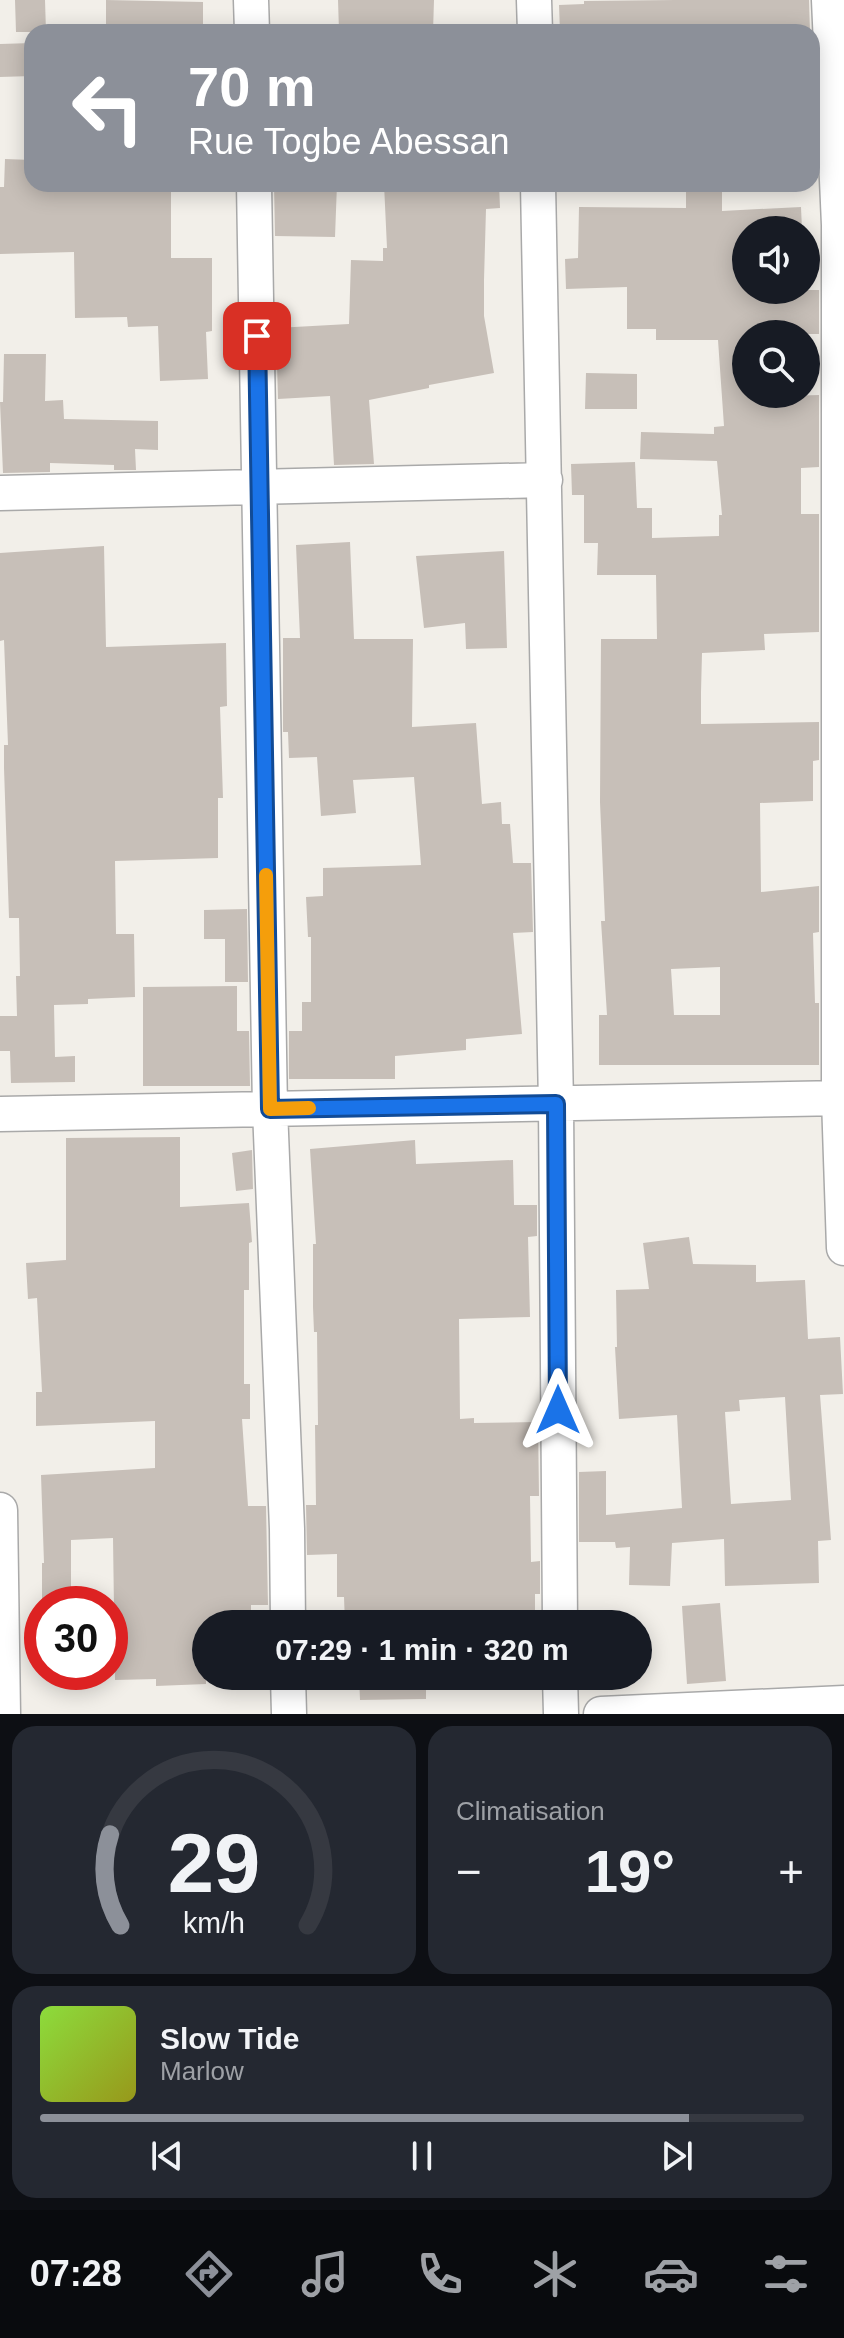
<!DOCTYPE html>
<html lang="fr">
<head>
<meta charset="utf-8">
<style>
	body { margin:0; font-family:Helvetica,sans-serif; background:#242831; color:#f1f3f6; height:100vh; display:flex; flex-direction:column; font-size:30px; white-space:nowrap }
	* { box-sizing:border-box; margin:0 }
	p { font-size:26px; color:#9ea1a6 }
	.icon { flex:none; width:44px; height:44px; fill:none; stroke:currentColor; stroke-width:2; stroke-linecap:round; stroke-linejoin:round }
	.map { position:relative; height:1714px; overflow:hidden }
	.sheet { display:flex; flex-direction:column; gap:12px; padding:12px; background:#0d0f14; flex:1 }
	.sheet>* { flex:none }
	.banner { position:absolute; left:24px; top:24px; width:796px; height:168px; border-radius:24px; box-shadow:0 4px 20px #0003; background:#8c9099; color:#fff; overflow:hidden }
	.controls { position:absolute; left:732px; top:216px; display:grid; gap:16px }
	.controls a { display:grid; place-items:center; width:88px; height:88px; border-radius:50%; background:#171b24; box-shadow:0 4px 20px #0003; font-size:40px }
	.speed { position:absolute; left:24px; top:1586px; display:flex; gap:16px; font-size:40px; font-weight:700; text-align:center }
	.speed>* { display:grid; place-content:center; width:104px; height:104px; border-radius:50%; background:#171b24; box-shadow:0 4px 20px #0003; line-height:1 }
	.speed .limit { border:12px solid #d22; background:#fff; color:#111 }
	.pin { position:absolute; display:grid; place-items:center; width:68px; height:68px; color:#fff; margin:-34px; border-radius:16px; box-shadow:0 4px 12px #0006 }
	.me { position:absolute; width:88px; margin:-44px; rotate:0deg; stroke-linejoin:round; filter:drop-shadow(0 0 6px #0008) }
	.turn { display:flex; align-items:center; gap:28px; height:168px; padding:0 32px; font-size:36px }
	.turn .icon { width:104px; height:104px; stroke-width:2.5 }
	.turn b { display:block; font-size:56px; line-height:68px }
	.big { font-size:60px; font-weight:700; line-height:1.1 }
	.sheet .card { flex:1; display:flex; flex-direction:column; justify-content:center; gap:12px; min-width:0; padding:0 28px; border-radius:24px; background:#242831 }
	.sheet .dial { align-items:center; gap:0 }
	.dial svg { height:208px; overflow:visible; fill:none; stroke:#363941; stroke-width:7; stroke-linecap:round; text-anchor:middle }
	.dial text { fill:#f1f3f6; stroke:none }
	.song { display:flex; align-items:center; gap:24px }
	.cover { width:96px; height:96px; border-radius:12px; background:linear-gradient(135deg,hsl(90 70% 55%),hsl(60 70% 35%)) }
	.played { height:8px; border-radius:4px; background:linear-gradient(90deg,#8c9099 85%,#363941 85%) }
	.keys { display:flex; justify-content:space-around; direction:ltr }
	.heat { display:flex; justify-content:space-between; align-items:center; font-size:44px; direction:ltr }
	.sheet .tiles { flex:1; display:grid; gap:12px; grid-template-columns:1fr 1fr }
	.card:last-child { grid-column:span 2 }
	.trip { position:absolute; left:192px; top:1610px; width:460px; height:80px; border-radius:40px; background:#171b24; box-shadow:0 4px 20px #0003; font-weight:700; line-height:80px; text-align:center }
	.menu { display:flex; height:128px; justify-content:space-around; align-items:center; background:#090b0e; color:#9ea1a6 }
	.menu .icon { width:56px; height:56px }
	.menu .selected { color:#8c9099 }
	.menu b { font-size:36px; color:#f1f3f6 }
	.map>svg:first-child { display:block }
	.building { fill:#c7bfb8; fill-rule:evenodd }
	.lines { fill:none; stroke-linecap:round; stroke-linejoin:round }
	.street-casing { stroke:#a9a9a9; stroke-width:37 }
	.street { stroke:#fff; stroke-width:34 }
	.route-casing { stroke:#114b97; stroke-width:20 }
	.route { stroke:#1a73e8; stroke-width:14 }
	.slow { stroke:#f59e0b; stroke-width:14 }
</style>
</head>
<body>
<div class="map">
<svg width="844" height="1714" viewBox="0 0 844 1714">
	<rect width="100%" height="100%" fill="#f2efe9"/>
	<path class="building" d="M 15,0 L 45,0 L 46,32 L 16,32 Z
		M 106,0 L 203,2 L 203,32 L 106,31 Z
		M 338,0 L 434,0 L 433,32 L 339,31 Z
		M 675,0 L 809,0 L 810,32 L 560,32 L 559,5 L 584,4 L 584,1 Z
		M 32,43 L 32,76 L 0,77 L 0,44 Z
		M 5,159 L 32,160 L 32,186 L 84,184 L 171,186 L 171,258 L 212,258 L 212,331 L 206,332 L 208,379 L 160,381 L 158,326 L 128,327 L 127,317 L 75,318 L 74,252 L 0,254 L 0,187 L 4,187 Z
		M 274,184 L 337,184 L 335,237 L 275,236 Z
		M 384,184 L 499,184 L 500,208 L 486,209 L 484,280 L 484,316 L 494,373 L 429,385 L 429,388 L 369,400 L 374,464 L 334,465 L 330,396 L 278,399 L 276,328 L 349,324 L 351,260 L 383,261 L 383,248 L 387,248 Z
		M 686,184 L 722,184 L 722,211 L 801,207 L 802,230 L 746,230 L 746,290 L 819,290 L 819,334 L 791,334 L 791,330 L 746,332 L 746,394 L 750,394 L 750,397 L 819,395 L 819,467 L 801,468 L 801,514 L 819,514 L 819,632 L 764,634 L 765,650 L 702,653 L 701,692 L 701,724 L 819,722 L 819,760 L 813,761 L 813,801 L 760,803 L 761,892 L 819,886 L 819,932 L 813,933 L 815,1003 L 819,1003 L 819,1065 L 599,1065 L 599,1015 L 607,1015 L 601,921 L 605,921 L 600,802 L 601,639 L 657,639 L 656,575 L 597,575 L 598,543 L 584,543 L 584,495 L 572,495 L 571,464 L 635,462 L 637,508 L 652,508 L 652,538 L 719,536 L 719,515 L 722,515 L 717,461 L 640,459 L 641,432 L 714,434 L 714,427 L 724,426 L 718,340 L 656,340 L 656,329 L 627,329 L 627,287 L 566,289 L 565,259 L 578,258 L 579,207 L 686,208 ZM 720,967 L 720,1015 L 674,1015 L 671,969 Z
		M 4,354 L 46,354 L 45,401 L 63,400 L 64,419 L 158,421 L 158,450 L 135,449 L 136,470 L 114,470 L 114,465 L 50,463 L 50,472 L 3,473 L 0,402 L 3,402 Z
		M 586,373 L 637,374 L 637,409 L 585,409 Z
		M 350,542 L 354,639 L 413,639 L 412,727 L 476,723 L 482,804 L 501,802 L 502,824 L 510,824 L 513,863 L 531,863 L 533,932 L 513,933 L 522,1034 L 466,1039 L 466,1050 L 395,1056 L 395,1079 L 289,1079 L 289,1031 L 302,1031 L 302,1002 L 311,1002 L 311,937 L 308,937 L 306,897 L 323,896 L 323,868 L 421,865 L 414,777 L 353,780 L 356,813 L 321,816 L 317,757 L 289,758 L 288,732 L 283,732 L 283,638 L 300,638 L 296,545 Z
		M 104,546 L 106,647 L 226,643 L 227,706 L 220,707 L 223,798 L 218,798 L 218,858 L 115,861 L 116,934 L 134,934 L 135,997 L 88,999 L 88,1004 L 54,1005 L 55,1057 L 75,1056 L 75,1082 L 11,1083 L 10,1051 L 0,1051 L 0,1016 L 17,1016 L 16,976 L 20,976 L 19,918 L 9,918 L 4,768 L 4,745 L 8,745 L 4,640 L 0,641 L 0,553 Z
		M 504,551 L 507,648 L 466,649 L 465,623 L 424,628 L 416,556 Z
		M 247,909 L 248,982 L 225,982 L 225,939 L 204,939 L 204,910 Z
		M 237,986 L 237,1031 L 249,1031 L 250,1086 L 143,1086 L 143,987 Z
		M 180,1137 L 180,1207 L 249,1203 L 252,1242 L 249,1243 L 249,1290 L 244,1290 L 244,1384 L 250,1384 L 250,1419 L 242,1419 L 248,1506 L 266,1506 L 268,1605 L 251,1605 L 251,1624 L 206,1624 L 206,1684 L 156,1686 L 156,1679 L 115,1680 L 113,1538 L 71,1540 L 71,1600 L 42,1600 L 42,1563 L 44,1563 L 41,1475 L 155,1468 L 155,1421 L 36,1426 L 36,1392 L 42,1392 L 37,1298 L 28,1299 L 26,1263 L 66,1260 L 66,1138 Z
		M 415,1140 L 416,1164 L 513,1160 L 514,1205 L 537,1205 L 537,1236 L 528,1237 L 530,1317 L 459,1319 L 460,1419 L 474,1418 L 474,1423 L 538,1422 L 539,1496 L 530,1496 L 531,1562 L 540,1561 L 540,1594 L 535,1594 L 535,1624 L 345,1624 L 344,1597 L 337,1597 L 337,1554 L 307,1555 L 306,1505 L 316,1505 L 315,1425 L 318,1425 L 317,1332 L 314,1332 L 313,1307 L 313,1244 L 316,1244 L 310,1149 Z
		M 252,1150 L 253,1189 L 236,1191 L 232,1153 Z
		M 689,1237 L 693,1264 L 756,1265 L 756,1282 L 805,1280 L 808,1339 L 840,1337 L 843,1394 L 820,1395 L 831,1540 L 818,1541 L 819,1583 L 725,1586 L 724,1539 L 672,1543 L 670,1586 L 629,1585 L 630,1547 L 616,1548 L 615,1542 L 579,1542 L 579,1472 L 606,1471 L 606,1515 L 682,1508 L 677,1415 L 619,1419 L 615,1347 L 617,1347 L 616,1290 L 649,1289 L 643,1243 ZM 785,1397 L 791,1500 L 731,1504 L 725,1412 L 740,1411 L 739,1400 Z
		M 720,1603 L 726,1681 L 687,1684 L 682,1606 Z
		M 359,1676 L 426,1676 L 426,1699 L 360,1700 Z"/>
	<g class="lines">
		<defs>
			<path id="street" d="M 251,0 L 252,32
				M 534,0 L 535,32
				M 829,0 L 839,225 L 839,1099 L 844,1248
				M 254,184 L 270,1109 L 287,1529 L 288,1624
				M 538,184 L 556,1104 L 560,1624
				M 0,493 L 545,480
				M 0,1114 L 844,1098
				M 0,1510 L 3,1714
				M 288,1676 L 289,1714
				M 560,1676 L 561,1714
				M 601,1714 L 844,1703"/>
		</defs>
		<use href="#street" class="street-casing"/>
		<use href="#street" class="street"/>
	</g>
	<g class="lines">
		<defs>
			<path id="route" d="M 257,336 L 270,1109 L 556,1104 L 558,1410"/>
		</defs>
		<use href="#route" class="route-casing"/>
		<use href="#route" class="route"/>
		<path class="slow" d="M 266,875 L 270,1109 L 309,1108"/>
	</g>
</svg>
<div class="controls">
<a><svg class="icon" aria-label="sound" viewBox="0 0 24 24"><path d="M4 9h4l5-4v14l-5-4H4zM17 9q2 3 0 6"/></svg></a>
<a><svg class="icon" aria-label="search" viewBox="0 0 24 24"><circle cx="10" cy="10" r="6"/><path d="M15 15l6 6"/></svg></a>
</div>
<div class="speed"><div class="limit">30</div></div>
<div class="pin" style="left:257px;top:336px;background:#d93025"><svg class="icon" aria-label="arrive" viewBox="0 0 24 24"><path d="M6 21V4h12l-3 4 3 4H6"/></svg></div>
<svg class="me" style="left:558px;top:1410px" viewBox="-20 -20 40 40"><path d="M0-17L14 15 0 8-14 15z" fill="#1a73e8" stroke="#fff" stroke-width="4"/></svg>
<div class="trip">07:29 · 1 min · 320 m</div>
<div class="banner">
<div class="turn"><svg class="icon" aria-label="left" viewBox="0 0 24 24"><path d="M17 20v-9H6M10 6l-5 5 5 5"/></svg><div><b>70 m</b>Rue Togbe Abessan</div></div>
</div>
</div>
<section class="sheet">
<div class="tiles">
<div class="card dial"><svg viewBox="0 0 100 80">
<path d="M14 69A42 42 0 1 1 86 69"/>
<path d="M14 69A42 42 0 0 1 10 34" stroke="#8c9099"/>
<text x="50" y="56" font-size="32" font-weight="700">29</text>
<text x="50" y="72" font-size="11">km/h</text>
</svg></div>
<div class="card"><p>Climatisation</p>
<div class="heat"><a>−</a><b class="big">19°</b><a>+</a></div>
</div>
<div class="card">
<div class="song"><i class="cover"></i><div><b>Slow Tide</b><p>Marlow</p></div></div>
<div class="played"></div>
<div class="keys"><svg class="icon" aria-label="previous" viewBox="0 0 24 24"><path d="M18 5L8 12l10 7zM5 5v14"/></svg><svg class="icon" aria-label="pause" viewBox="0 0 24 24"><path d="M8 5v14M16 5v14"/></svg><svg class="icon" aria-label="next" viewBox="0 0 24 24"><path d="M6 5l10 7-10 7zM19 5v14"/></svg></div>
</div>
</div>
</section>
<nav class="menu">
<b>07:28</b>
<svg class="icon selected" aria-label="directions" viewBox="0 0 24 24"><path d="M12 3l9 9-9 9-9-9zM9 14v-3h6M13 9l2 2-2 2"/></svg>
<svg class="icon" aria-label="music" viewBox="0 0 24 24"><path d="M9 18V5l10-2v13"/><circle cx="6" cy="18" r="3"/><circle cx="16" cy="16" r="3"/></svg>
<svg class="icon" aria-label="phone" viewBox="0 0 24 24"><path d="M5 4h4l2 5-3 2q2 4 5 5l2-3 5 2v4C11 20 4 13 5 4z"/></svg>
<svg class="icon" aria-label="climate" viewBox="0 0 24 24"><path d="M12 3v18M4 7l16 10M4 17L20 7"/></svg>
<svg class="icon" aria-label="car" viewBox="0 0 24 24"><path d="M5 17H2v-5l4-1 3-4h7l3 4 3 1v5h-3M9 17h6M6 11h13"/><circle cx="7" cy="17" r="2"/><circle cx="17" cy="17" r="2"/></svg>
<svg class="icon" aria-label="filters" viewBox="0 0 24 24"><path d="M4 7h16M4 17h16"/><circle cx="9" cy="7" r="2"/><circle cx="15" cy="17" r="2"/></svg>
</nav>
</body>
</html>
